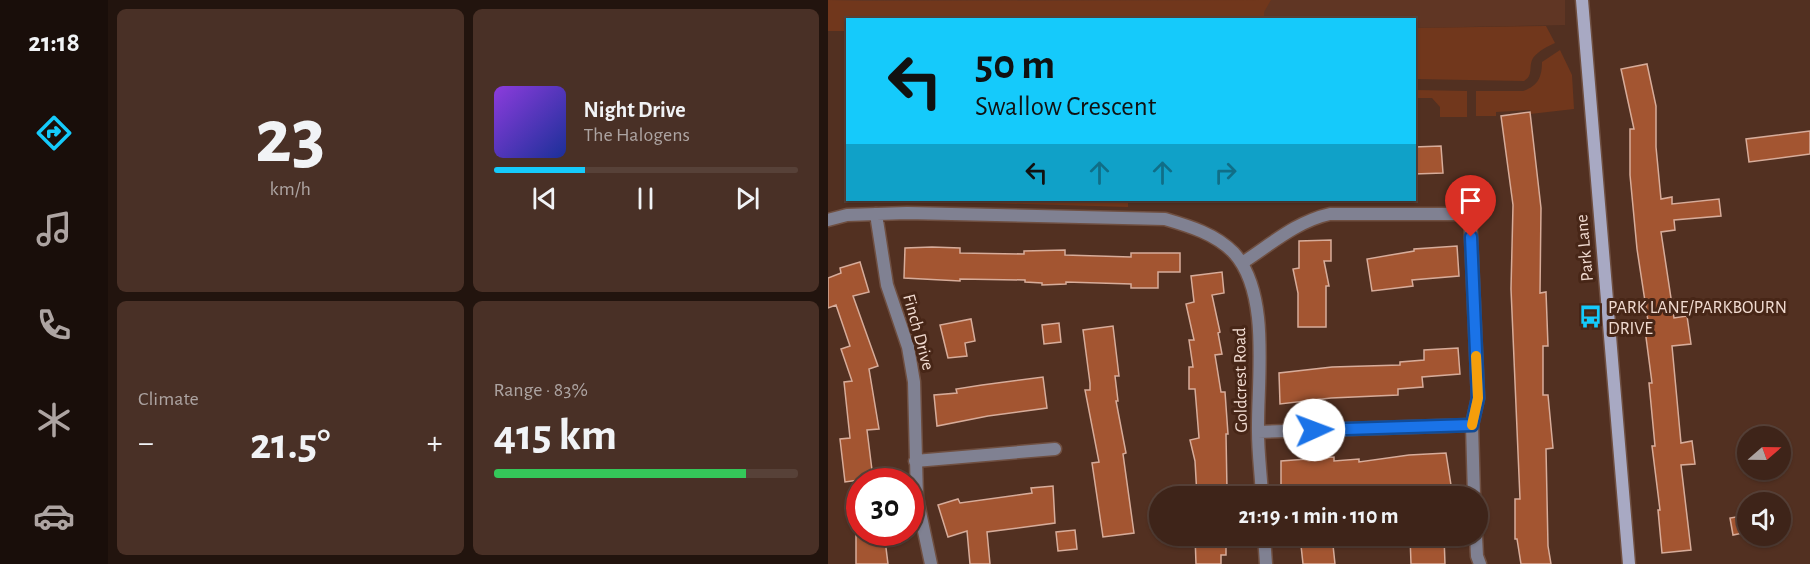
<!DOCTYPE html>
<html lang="en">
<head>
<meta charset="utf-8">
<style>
	body { margin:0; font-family:"Alegreya Sans",sans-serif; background:#493026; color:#f1f3f6; height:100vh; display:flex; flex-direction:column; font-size:22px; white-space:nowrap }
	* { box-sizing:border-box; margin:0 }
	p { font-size:20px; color:#ada4a2 }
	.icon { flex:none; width:33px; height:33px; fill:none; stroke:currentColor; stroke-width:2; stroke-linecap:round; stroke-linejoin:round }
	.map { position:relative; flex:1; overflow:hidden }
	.sheet { display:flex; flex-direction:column; gap:9px; padding:9px; background:#22140e; width:720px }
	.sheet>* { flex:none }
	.banner { position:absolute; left:18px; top:18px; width:570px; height:183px; border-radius:0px; box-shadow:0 2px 4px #0004,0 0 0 2px #574138; background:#15cafb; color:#111; overflow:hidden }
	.needle { width:39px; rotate:70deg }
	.buttons { position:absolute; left:909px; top:426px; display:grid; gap:12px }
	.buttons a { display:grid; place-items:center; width:54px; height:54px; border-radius:50%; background:#3e2419; box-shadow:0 2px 4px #0004,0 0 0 2px #574138; font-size:30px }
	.speed { position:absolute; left:18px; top:468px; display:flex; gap:12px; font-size:30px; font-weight:700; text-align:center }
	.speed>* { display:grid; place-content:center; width:78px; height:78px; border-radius:50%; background:#3e2419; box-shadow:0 2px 4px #0004,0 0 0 2px #574138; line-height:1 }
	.speed .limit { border:9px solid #d22; background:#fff; color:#111 }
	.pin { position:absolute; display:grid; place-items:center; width:51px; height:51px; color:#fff; margin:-62px -26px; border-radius:50% 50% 50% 0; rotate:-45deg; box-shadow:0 0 6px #0007 }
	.pin .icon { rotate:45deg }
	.me { position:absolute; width:66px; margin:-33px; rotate:88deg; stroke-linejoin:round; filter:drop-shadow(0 0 4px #0008) }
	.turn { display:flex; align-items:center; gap:21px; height:126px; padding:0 30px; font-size:27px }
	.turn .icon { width:78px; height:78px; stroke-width:2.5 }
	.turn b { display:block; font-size:42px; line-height:51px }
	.lanes { display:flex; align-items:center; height:57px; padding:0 30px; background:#0003; justify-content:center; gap:30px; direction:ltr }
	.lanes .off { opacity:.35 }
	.big { font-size:45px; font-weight:700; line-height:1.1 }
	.sheet .card { flex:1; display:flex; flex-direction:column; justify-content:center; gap:9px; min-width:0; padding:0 21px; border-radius:9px; background:#493026 }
	.sheet .dial { align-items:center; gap:0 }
	.dial b { font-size:78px; line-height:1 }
	.song { display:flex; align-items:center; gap:18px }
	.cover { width:72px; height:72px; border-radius:9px; background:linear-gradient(135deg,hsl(270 70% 55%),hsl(230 70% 35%)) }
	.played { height:6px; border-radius:3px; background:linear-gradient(90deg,#15cafb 30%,#574138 30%) }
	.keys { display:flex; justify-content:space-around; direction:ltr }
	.heat { display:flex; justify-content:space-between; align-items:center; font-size:33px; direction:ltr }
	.charge { height:9px; border-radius:4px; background:linear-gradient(90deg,#34c759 83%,#574138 0) }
	.sheet .tiles { flex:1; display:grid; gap:9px; grid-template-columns:repeat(2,1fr) }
	.trip { position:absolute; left:321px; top:486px; width:339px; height:60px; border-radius:30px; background:#3e2419; box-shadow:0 2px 4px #0004,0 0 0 2px #574138; font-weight:700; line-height:60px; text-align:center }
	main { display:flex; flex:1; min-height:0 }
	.menu { display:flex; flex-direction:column; width:108px; justify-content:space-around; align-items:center; background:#190e0a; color:#ada4a2 }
	.menu .icon { width:42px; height:42px }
	.menu .active { color:#15cafb }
	.menu b { font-size:27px; color:#f1f3f6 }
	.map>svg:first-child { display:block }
	.built { fill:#603624 }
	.green { fill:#71371c }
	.building { fill:#a35531; stroke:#d7ac9a; stroke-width:1.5 }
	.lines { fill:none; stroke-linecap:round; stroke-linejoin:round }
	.street-casing { stroke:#6f4f41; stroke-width:15 }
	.secondary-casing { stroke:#6f4f41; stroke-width:15 }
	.street { stroke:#808192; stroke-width:12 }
	.secondary { stroke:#a8a9c3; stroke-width:12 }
	.route-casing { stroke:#114b97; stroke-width:15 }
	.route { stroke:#1a73e8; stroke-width:10 }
	.slow { stroke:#f59e0b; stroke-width:10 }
	.labels { text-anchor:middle; stroke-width:6; stroke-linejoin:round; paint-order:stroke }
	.street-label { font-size:18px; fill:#f1dbd1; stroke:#472617 }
	.poi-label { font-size:18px; fill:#f1dbd1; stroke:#472617; text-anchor:start }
</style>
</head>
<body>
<main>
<nav class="menu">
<b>21:18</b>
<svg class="icon active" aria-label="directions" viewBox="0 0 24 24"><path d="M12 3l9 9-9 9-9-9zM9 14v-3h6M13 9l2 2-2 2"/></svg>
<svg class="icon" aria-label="music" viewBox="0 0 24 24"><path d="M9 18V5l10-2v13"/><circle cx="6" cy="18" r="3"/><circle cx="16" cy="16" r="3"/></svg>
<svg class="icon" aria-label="phone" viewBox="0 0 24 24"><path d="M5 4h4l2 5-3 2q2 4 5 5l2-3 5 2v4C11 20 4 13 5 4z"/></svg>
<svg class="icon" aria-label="climate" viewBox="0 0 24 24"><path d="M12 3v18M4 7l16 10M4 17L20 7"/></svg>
<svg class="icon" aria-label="car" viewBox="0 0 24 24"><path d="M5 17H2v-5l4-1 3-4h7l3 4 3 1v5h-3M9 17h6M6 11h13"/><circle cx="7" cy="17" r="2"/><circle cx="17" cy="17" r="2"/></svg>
</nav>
<section class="sheet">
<div class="tiles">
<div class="card dial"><b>23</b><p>km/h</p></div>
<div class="card">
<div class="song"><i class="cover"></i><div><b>Night Drive</b><p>The Halogens</p></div></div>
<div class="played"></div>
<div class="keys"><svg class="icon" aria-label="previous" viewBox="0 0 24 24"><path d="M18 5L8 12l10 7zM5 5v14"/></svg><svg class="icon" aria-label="pause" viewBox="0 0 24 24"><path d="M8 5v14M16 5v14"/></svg><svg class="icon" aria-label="next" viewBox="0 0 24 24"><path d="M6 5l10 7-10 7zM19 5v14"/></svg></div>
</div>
<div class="card"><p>Climate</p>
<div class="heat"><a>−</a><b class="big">21.5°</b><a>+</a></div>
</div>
<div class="card"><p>Range · 83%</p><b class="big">415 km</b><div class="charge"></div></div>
</div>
</section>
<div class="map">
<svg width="982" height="564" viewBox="0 0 982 564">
	<rect width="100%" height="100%" fill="#523021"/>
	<path class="built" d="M 0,0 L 737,0 L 737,25 L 587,28 L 586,20 L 20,20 L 19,31 L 0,31 Z"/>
	<path class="green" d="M 0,0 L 36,1 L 443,0 L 436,12 L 436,19 L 20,20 L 19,31 L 0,31 Z
		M 718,26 L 727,43 C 720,46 710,51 705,58 C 700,67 706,75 696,81 L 587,79 L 587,28 Z
		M 732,50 L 744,75 L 746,109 L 702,114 L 702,110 L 668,112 L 668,116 L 648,116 L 648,91 L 695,91 C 710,86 714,77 714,62 Z
		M 587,90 L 639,91 L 639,117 L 612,117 L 612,107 L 604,98 L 587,98 Z
		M 80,200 L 300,200 L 300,207 L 85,201 Z"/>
	<path class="building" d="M 819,64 L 828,106 L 828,147 L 833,199 L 844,197 L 844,204 L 891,199 L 893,216 L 846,220 L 847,230 L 833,232 L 846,318 L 859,316 L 863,344 L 844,346 L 853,443 L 864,441 L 867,464 L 853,465 L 863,550 L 834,553 L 830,510 L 832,510 L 824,446 L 827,446 L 821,383 L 824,383 L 816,322 L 820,321 L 809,249 L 802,175 L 802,129 L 806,129 L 793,69 Z
		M 702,112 L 713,208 L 712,293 L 718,292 L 720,346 L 715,346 L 715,395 L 720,395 L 725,448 L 718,449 L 720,546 L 723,564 L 693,564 L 689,539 L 687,539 L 687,499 L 692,499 L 683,289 L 685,205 L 673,116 Z
		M 982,131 L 982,154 L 921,162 L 918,139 Z
		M 613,146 L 615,173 L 586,174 L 586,147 Z
		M 503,240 L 503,261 L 496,261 L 501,286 L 498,286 L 498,327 L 470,327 L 470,293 L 465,269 L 471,268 L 471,241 Z
		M 629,246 L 631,276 L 584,280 L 585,286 L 544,291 L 539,259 L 586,251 L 586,249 Z
		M 104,247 L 132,248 L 132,253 L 196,254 L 196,251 L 237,250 L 237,255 L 303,257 L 303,253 L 352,253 L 352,272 L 330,272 L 330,288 L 303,288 L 303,284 L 238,282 L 238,284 L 214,285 L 214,283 L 197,282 L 197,280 L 132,279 L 132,281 L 76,278 L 77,248 Z
		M 32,262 L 41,292 L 25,296 L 50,366 L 41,369 L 51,429 L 39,430 L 45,478 L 17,482 L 12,439 L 22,438 L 16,382 L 24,381 L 13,349 L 22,346 L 8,305 L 0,308 L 0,278 L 13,273 L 12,268 Z
		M 394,272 L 396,293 L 384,295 L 392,332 L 390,333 L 394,354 L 387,355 L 393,392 L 397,392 L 400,434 L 398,434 L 399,490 L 398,496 L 369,496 L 367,461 L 362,440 L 371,438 L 367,389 L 361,389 L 361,367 L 365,367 L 361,340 L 366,340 L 358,304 L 366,302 L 363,276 Z
		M 143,319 L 147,341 L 137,343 L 139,356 L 120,358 L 112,325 Z
		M 231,323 L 233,342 L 216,344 L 214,325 Z
		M 285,326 L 291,376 L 287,376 L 290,401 L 288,401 L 298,453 L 295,454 L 306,533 L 275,537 L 264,463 L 271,462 L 257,390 L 262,390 L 262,383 L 255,330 Z
		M 630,348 L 632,374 L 594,377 L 595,387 L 570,389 L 570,395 L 503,398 L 452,404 L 451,373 L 504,367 L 572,365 L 572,362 L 596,360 L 596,350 Z
		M 215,377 L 219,408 L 160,416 L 109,426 L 106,395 L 129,393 L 128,389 L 154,385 Z
		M 618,453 L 623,485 L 595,489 L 558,489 L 515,496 L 514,490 L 453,490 L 453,461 L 506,457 L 506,461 L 531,459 L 531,462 L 581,455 Z
		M 225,486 L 227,523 L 159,532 L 162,564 L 142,564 L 139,531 L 120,537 L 110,505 L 130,499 L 132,503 L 204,493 L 203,488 Z
		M 920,515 L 920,532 L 905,535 L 902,518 Z
		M 247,530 L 249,549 L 230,551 L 228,532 Z
		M 28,532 L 56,532 L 60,564 L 28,564 Z
		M 367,536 L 398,536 L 398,555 L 393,555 L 393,564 L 368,564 Z
		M 472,536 L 504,536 L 507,564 L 475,564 Z
		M 582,536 L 616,536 L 617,564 L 583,564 Z"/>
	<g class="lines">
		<defs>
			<path id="street" d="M 48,214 L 59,285 L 80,347 L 86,382 L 89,498 L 103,564
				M 0,220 L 19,215 L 79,213 L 337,219 C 361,226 388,234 406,253 C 443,294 429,381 430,432 C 430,453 433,475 434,496
				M 414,263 C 442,245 469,221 502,214 L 642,214 L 650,398 L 644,425 L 646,496
				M 430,432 L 644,425
				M 87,461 L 227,449
				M 436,536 L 438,564
				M 648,536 L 649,556 L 652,564"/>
			<path id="secondary" d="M 754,0 L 801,564"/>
		</defs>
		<use href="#street" class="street-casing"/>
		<use href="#secondary" class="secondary-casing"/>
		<use href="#street" class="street"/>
		<use href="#secondary" class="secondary"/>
	</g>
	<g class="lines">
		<defs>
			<path id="route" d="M 486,430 L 644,425 L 650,398 L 643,237"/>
		</defs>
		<use href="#route" class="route-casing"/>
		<use href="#route" class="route"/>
		<path class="slow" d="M 644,425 L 650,398 L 648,356"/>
	</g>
	<defs>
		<symbol id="bus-bare" viewBox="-9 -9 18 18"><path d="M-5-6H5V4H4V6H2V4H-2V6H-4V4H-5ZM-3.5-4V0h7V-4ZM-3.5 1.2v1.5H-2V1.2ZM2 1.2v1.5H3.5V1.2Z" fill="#15cafb" stroke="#472617" stroke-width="2.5" paint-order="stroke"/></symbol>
	</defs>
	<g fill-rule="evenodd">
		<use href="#bus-bare" x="746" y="300" width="33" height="33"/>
	</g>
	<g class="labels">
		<g class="street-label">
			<text transform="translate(756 248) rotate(-95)" y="6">Park Lane</text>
			<text transform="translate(91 332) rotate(75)" y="6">Finch Drive</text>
			<text transform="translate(412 380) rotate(-91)" y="6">Goldcrest Road</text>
		</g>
		<g class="poi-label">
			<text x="780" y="313">PARK LANE/PARKBOURN<tspan x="780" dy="21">DRIVE</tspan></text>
		</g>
	</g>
</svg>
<div class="buttons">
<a><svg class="needle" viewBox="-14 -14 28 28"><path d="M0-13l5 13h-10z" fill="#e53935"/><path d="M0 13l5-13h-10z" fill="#ada4a2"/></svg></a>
<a><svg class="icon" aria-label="sound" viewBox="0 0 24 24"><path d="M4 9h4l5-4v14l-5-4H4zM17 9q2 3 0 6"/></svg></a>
</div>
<div class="speed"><div class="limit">30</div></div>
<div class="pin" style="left:643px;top:237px;background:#d93025"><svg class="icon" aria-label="arrive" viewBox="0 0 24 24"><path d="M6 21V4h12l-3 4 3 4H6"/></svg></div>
<svg class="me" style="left:486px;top:430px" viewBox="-20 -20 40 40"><circle r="19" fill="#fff"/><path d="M0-13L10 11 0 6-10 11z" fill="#1a73e8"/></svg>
<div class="trip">21:19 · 1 min · 110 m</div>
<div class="banner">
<div class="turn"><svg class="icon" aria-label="left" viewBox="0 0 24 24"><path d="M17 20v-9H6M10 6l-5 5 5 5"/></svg><div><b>50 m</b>Swallow Crescent</div></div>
<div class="lanes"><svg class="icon" aria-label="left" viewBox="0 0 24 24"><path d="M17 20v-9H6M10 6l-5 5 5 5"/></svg><svg class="icon off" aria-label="ahead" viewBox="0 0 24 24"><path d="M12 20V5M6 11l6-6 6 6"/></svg><svg class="icon off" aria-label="ahead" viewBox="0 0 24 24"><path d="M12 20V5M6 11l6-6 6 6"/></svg><svg class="icon off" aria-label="right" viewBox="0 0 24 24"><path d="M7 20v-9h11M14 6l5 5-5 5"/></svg></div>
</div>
</div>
</main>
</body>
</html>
